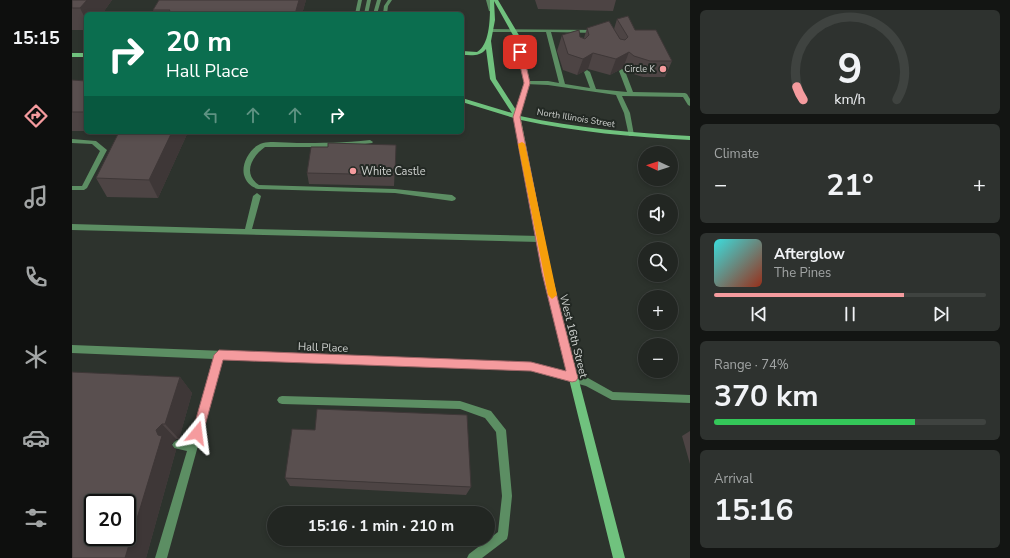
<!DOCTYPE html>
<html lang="en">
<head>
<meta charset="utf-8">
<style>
	body { margin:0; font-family:"Nunito Sans",sans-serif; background:#2e322f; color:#f1f3f6; height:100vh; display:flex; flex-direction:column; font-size:15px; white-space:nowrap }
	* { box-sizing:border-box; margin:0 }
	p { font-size:13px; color:#a2a5a5 }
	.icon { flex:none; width:22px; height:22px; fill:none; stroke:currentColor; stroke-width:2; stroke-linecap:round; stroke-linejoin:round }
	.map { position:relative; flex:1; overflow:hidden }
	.drawer { display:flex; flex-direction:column; gap:10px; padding:10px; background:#131513; width:320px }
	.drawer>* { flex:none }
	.banner { position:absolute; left:12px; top:12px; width:380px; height:122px; border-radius:6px; box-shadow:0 2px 6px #0003,0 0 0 1px #3f4340; background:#0b6e4f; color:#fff; overflow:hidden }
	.needle { width:26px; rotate:273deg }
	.buttons { position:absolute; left:566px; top:146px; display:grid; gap:8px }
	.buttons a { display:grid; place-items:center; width:40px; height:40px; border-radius:50%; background:#222622; box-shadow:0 2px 6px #0003,0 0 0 1px #3f4340; font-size:20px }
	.speed { position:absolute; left:12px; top:494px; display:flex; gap:8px; font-size:20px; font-weight:700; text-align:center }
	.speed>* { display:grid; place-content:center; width:52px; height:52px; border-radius:50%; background:#222622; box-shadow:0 2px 6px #0003,0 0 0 1px #3f4340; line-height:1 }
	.speed .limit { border:2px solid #111; border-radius:6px; background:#fff; color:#111 }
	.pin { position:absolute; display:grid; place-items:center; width:34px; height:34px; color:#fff; margin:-17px; border-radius:8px; box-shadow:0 2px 6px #0006 }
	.me { position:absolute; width:44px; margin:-22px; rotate:16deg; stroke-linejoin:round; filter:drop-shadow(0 0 3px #0008) }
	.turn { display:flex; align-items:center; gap:14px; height:84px; padding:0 16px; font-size:18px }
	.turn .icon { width:52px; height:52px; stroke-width:2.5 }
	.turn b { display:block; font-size:28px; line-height:34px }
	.lanes { display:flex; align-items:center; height:38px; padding:0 16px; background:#0003; justify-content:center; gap:20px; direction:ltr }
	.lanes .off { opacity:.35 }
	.big { font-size:30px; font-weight:700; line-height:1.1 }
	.drawer .tile { flex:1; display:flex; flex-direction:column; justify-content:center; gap:6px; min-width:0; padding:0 14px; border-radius:6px; background:#2e322f }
	.drawer .dial { align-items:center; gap:0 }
	.dial svg { height:104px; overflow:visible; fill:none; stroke:#3f4340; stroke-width:7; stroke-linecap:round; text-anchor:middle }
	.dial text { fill:#f1f3f6; stroke:none }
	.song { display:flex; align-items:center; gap:12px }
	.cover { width:48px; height:48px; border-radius:6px; background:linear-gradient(135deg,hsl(180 70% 55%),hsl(10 70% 35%)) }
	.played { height:4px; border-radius:2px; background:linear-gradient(90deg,#f59b9e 70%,#3f4340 70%) }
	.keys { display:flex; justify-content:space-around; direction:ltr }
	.heat { display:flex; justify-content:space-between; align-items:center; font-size:22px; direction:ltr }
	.charge { height:6px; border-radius:3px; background:linear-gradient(90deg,#34c759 74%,#3f4340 0) }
	.trip { position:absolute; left:195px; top:506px; width:228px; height:40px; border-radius:20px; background:#222622; box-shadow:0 2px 6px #0003,0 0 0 1px #3f4340; font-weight:700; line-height:40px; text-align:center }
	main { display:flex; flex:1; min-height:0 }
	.menu { display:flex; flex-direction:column; width:72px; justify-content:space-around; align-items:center; background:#0e0f0e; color:#a2a5a5 }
	.menu .icon { width:28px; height:28px }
	.menu .selected { color:#f59b9e }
	.menu b { font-size:18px; color:#f1f3f6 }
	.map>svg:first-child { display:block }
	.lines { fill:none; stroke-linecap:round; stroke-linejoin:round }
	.service { fill:#5c8e63; fill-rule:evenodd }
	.secondary { fill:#70c27e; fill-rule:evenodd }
	.wall { fill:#4d4444 }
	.shaded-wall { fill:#3e3737 }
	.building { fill:#594f4f; stroke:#3e3737; fill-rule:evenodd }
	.route { fill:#f59b9e; stroke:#9f6567 }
	.slow { fill:#f59e0b }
	.poi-dot { fill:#f59b9e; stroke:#232924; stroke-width:1.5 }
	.labels { text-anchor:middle; stroke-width:4; stroke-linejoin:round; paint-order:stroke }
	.far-poi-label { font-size:9px; fill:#cfd2cf; stroke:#232924; text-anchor:end }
	.far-street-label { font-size:9px; fill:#cfd2cf; stroke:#232924 }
	.poi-label { font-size:11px; fill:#cfd2cf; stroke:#232924; text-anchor:start }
	.street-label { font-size:11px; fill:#cfd2cf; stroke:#232924 }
</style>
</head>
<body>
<main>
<nav class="menu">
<b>15:15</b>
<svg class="icon selected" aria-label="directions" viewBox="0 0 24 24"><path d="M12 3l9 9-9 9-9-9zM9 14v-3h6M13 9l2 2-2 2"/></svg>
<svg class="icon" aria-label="music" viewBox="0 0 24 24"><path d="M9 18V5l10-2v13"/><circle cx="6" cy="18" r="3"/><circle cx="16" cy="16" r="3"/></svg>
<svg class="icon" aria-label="phone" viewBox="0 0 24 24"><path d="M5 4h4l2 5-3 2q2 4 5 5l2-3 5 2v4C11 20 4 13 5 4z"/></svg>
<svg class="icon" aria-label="climate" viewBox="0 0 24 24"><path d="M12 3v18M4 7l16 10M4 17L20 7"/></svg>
<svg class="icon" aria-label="car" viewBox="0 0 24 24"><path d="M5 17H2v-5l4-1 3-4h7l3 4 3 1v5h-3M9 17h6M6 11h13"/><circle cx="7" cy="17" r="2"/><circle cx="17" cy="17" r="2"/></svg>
<svg class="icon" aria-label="filters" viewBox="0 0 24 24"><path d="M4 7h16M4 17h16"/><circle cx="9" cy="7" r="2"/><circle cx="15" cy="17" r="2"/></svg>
</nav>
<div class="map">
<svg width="618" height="558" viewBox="0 0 618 558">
	<rect width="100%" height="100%" fill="#2d332d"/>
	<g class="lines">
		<path class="service" d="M 286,0 L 290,0 L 287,14 L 283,14 Z
			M 295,0 L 299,0 L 296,14 L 292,14 Z
			M 305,0 L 309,0 L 305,14 L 301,14 Z
			M 316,0 L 320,0 L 316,6 L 315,14 L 311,14 L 312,6 Z
			M 414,0 L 418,0 L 421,12 L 417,11 Z
			M 417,29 L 526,30 L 526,32 L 524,33 L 479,32 L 493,84 L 518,88 L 512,72 L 515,70 L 518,72 L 524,89 L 555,92 L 547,71 L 550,69 L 553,71 L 561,92 L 613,93 L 615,94 L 618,99 L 618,106 L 616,105 L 611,97 L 550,96 L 558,113 L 562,135 L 561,136 L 557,136 L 552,113 L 544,95 L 476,85 L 453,84 L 452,83 L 455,81 L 476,81 L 487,83 L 474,32 L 419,32 L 417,31 Z
			M 0,139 L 24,141 L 35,150 L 15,188 L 12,190 L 0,190 L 0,186 L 10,186 L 28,151 L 20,144 L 0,143 Z
			M 298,140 L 301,142 L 300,143 L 272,147 L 193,147 C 180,156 170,174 187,185 L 323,189 L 380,195 L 384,198 L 383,200 L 380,201 L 323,193 L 186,189 C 179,187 174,182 172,175 C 169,163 179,146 191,143 C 200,141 215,143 225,143 C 249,143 273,143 298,140 Z
			M 185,193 L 189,196 L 180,229 L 468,236 L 472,239 L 468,242 L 0,230 L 0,224 L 173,229 L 181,196 Z
			M 0,345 L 459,363 L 516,378 L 541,392 L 618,395 L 618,403 L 540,400 L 514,386 L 459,371 L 150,359 L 95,558 L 83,558 L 115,451 L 102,448 L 100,445 L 102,442 L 105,440 L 118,441 L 142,359 L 0,353 Z
			M 210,396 L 388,401 L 419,411 L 434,430 L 440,496 L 436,535 L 435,539 L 410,558 L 395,558 L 397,554 L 426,532 L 430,496 L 424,432 L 413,418 L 388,409 L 210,404 L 207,403 L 205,400 L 207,397 Z"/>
		<path class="secondary" d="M 418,0 L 426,0 L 448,37 L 458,83 L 448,116 C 504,128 561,133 618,136 L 618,140 C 561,137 504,132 449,120 L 479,273 L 553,558 L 541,558 L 471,273 L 442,118 L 390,102 L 390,98 L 440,113 L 418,79 L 414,49 C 408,57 399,55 390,55 L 390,51 L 405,52 C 419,44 418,14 418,0 ZM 422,1 L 442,37 L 452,83 L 444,110 L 424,79 L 419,41 L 423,20 Z
			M 0,53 L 14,53 L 14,57 L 0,57 Z"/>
	</g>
	<path class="wall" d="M 0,0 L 40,0 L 30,14 L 14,14 L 14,30 L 0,30 Z
		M 87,0 L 234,0 L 230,14 L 83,14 L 81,10 Z
		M 463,0 L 544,0 L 541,11 L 466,9 Z
		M 545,19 L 563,30 L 600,61 L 593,77 L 571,77 L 555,72 L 551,68 L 538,75 L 516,69 L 505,75 L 491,70 L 485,51 L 490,35 L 508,37 L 512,38 L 515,28 L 542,29 Z
		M 0,80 L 14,81 L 14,131 L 0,131 Z
		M 116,132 L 86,198 L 35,197 L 24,178 Z
		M 324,145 L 322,186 L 237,184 L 235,173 L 256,147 Z
		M 108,377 L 120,393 L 107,439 L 104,439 L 99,444 L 104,450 L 74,558 L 0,558 Z
		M 618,431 L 618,464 L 610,436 Z
		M 213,478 L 399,487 L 394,495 L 218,486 Z"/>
	<path class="shaded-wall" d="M 15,0 L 40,0 L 30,14 L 14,14 L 14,20 L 8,8 Z
		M 227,0 L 234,0 L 230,14 L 223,14 Z
		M 557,52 L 551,68 L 538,75 L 544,59 Z
		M 521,53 L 516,69 L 505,75 L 511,59 Z
		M 100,132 L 116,132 L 86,198 L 77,180 Z
		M 108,377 L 120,393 L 107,439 L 93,424 Z
		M 90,424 L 104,439 L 99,444 L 104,450 L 74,558 L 53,558 L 86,435 L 84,430 Z"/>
	<path class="building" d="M 0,0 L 15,0 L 8,8 L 0,8 Z
		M 87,0 L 227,0 L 223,14 L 96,14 L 98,10 L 81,10 Z
		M 556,16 L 563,30 L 584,30 L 600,61 L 578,61 L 562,56 L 557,52 L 544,59 L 521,53 L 511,59 L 496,54 L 490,35 L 507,30 L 508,37 L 513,39 L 517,35 L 515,28 L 537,21 L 548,39 L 553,40 L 556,37 L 545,19 Z
		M 0,80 L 14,81 L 14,112 L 0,112 Z
		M 47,132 L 100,132 L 77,180 L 24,178 Z
		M 256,143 L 324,145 L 323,175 L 235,173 L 239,147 L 256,147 Z
		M 0,372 L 108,377 L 93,424 L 90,424 L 84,430 L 86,435 L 90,436 L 53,558 L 0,558 ZM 21,503 L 55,503 L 55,537 L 21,537 Z
		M 245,409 L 395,415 L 399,487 L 213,478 L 220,429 L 243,430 Z"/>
	<path class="route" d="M 448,50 L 451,52 L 458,83 L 448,117 L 479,273 L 506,378 L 504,381 L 500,382 L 459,371 L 151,360 L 131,433 L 129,437 L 125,438 L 121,437 L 120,433 L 142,355 L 147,350 L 459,362 L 494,371 L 470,273 L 441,117 L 452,83 L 445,52 Z"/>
	<path class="slow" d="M 450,142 L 453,144 L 485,295 L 480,299 L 476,295 L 446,144 Z"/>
	<g class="poi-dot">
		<circle cx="591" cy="69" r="4"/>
		<circle cx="281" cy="171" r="4"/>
	</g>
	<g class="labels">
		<g class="far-poi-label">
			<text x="583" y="72">Circle K</text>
		</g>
		<g class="far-street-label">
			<text transform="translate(504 118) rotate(9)" y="3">North Illinois Street</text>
		</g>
		<g class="poi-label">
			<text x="289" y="175">White Castle</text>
		</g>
		<g class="street-label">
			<text transform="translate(502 336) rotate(76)" y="4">West 16th Street</text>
			<text transform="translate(251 347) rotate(2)" y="4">Hall Place</text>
		</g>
	</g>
</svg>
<div class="buttons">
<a><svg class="needle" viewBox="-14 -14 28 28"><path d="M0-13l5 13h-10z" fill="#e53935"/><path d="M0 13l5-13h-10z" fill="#a2a5a5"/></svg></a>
<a><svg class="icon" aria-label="sound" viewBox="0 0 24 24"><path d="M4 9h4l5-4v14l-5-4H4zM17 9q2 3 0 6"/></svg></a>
<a><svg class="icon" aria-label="search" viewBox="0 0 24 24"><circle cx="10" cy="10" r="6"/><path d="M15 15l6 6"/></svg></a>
<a>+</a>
<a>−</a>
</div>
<div class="speed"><div class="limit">20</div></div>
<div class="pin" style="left:448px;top:52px;background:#d93025"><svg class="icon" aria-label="arrive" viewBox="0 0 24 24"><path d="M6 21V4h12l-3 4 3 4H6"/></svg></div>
<svg class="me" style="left:125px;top:433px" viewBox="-20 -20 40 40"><path d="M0-17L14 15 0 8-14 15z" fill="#f59b9e" stroke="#fff" stroke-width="4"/></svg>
<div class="trip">15:16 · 1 min · 210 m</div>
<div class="banner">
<div class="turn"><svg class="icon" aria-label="right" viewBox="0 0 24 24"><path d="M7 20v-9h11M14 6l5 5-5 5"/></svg><div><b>20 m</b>Hall Place</div></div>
<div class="lanes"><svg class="icon off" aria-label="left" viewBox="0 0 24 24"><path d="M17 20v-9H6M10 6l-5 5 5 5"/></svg><svg class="icon off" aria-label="ahead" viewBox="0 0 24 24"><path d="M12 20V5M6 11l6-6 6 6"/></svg><svg class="icon off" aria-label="ahead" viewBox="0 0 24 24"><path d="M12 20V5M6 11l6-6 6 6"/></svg><svg class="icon" aria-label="right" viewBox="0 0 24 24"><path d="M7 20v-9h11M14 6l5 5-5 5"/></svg></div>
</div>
</div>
<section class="drawer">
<div class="tile dial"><svg viewBox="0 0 100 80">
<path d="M14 69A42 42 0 1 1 86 69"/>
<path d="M14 69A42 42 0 0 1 9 59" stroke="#f59b9e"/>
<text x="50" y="56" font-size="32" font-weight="700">9</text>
<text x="50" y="72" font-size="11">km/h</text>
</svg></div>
<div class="tile"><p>Climate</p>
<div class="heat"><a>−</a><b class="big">21°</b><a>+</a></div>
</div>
<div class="tile">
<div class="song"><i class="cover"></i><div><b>Afterglow</b><p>The Pines</p></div></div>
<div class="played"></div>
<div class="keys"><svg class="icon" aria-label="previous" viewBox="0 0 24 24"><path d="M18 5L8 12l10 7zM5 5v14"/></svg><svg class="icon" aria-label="pause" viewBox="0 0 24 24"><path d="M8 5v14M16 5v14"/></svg><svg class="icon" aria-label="next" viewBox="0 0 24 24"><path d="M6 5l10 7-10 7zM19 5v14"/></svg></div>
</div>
<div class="tile"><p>Range · 74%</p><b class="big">370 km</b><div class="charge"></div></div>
<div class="tile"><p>Arrival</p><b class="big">15:16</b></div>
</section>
</main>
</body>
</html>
